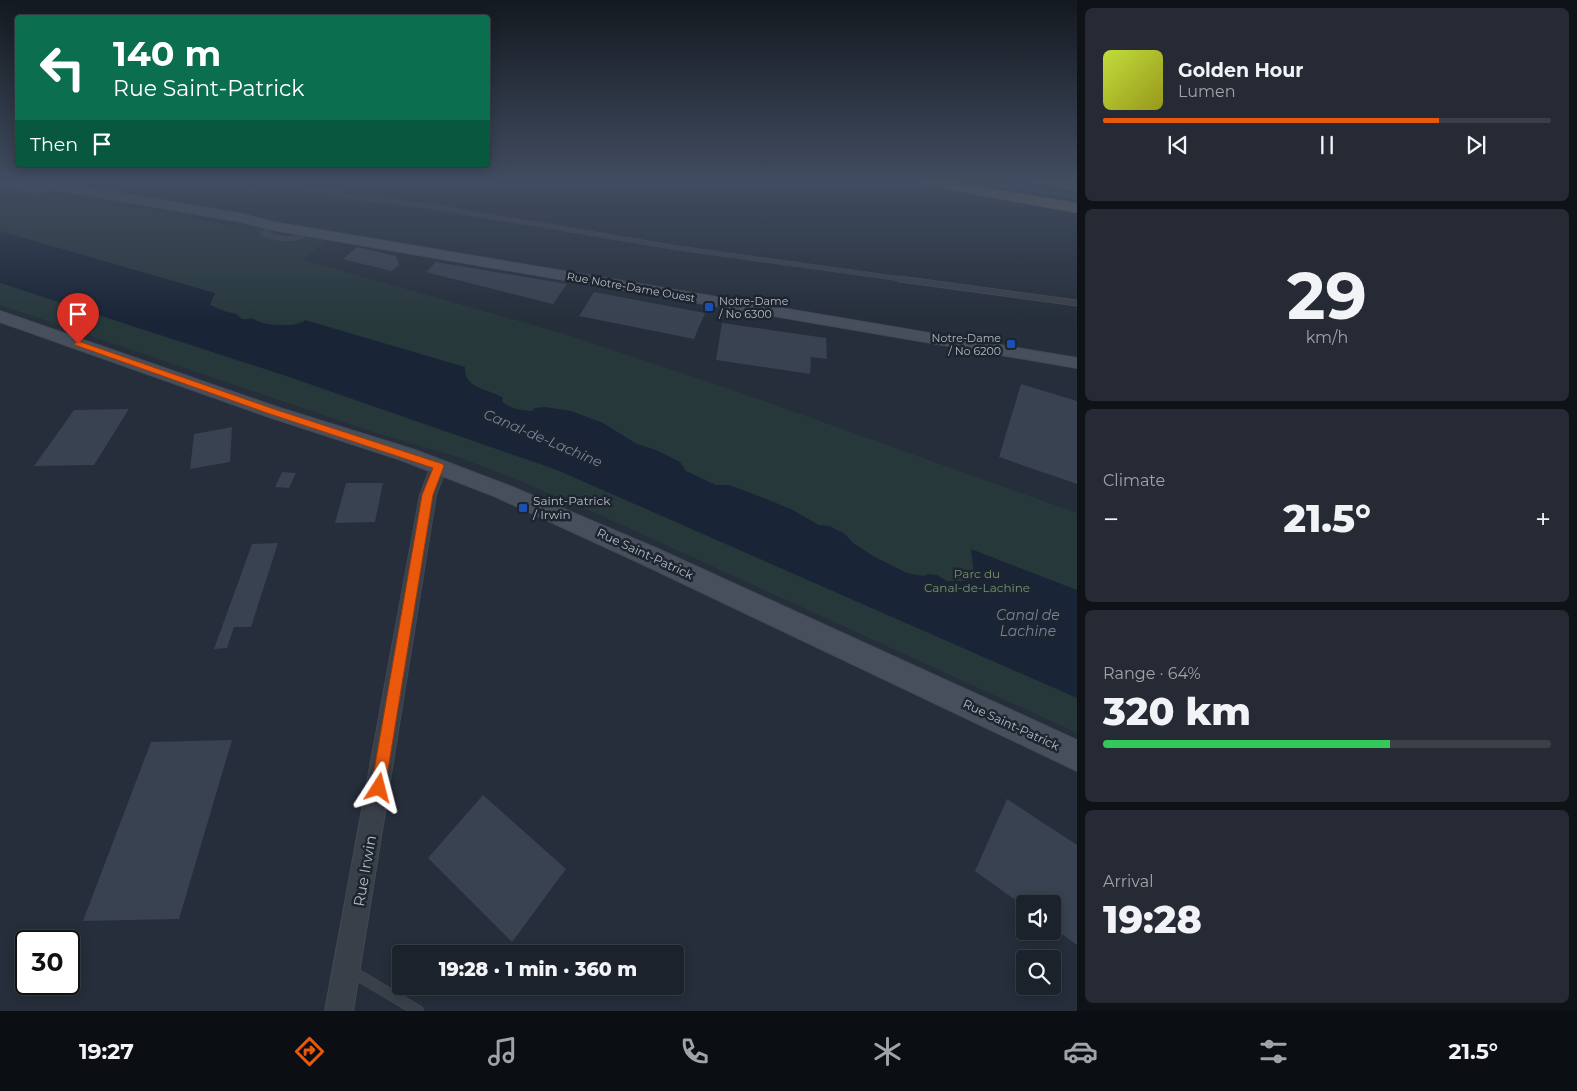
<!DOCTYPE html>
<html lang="en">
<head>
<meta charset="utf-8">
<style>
	body { margin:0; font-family:Montserrat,sans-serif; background:#252a34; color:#f1f3f6; height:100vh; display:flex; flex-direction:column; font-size:19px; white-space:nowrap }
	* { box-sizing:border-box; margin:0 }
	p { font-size:16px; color:#a0a4a9 }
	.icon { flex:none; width:28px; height:28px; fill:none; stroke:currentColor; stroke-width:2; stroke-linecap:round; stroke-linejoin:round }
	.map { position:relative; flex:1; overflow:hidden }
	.panel { display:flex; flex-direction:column; gap:8px; padding:8px; background:#0f1318; width:500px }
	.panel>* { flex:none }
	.top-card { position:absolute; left:15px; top:15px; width:475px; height:152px; border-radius:5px; box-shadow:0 2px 12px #0003,0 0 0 1px #3a3f48; background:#0b6e4f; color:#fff; overflow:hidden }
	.fabs { position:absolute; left:1016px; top:895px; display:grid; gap:10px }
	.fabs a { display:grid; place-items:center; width:45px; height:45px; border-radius:5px; background:#1c222c; box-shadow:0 2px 12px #0003,0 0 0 1px #3a3f48; font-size:25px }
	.speed { position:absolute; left:15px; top:930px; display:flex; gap:10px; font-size:25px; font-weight:700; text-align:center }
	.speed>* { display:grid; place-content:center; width:65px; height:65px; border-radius:50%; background:#1c222c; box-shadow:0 2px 12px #0003,0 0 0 1px #3a3f48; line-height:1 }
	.speed .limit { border:2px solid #111; border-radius:8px; background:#fff; color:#111 }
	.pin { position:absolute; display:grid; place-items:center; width:42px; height:42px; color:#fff; margin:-51px -21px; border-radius:50% 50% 50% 0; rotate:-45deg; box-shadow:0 0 5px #0007 }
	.pin .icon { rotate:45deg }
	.me { position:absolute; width:55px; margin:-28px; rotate:9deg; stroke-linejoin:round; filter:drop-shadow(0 0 4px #0008) }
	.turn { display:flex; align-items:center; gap:18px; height:105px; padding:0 15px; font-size:22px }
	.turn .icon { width:65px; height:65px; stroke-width:2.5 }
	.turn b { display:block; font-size:35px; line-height:42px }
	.then { display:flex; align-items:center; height:48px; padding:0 15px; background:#0003; gap:10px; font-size:19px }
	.big { font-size:38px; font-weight:800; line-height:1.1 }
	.panel .tile { flex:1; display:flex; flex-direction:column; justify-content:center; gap:8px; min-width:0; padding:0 18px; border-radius:8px; background:#252a34 }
	.panel .dial { align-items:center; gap:0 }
	.dial b { font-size:65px; line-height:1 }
	.song { display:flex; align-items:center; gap:15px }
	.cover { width:60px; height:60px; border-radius:8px; background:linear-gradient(135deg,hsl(70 70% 55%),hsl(60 70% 35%)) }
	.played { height:5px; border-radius:2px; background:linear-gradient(90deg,#ea580c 75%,#3a3f48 75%) }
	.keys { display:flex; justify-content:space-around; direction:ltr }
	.heat { display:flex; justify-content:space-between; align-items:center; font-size:28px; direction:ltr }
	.charge { height:8px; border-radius:4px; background:linear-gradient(90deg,#34c759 64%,#3a3f48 0) }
	.trip { position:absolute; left:392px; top:945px; width:292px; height:50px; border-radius:5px; background:#1c222c; box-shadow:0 2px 12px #0003,0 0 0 1px #3a3f48; font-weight:800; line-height:50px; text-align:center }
	.menu { display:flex; height:80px; justify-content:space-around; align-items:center; background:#0b0e12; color:#a0a4a9 }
	.menu .icon { width:35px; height:35px }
	.menu .active { color:#ea580c }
	.menu b { font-size:22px; color:#f1f3f6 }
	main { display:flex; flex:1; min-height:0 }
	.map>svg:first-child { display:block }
	.green { fill:#27383b }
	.water { fill:#192536 }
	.building { fill:#384250 }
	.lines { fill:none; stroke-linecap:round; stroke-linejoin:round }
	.service-far2-casing { stroke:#424953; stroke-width:5 }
	.service-far1-casing { stroke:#424953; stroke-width:7 }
	.service-casing { stroke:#424953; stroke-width:12 }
	.minor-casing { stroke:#424953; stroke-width:2 }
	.secondary-casing { stroke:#424953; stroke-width:2 }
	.motorway-casing { stroke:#444b55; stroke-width:1 }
	.service-far2 { stroke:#39404a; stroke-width:4.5 }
	.service-far1 { stroke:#39404a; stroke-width:5.5 }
	.service { stroke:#39404a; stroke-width:11 }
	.minor { fill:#39404a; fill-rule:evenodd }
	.secondary { fill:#474f5d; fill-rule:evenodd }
	.motorway { fill:#6f6657; fill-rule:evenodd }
	.route { fill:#ea580c; stroke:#983908 }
	.transit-dot { fill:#1a4fb4; stroke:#1e252f; stroke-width:2 }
	.labels { text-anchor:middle; stroke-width:5; stroke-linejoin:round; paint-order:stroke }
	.far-street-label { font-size:11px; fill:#b4bbc6; stroke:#1e252f }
	.far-poi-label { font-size:11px; fill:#b4bbc6; stroke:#1e252f; text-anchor:start }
	.poi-label { font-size:12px; fill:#b4bbc6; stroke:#1e252f; text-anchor:start }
	.street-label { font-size:12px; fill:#b4bbc6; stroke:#1e252f }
	.park-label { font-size:12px; fill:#6e9477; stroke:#1e252f }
	.water-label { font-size:14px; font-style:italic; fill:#7185a1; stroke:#1e252f }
	.near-street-label { font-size:15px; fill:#b4bbc6; stroke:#1e252f }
</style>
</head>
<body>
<main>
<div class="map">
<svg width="1077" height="1011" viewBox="0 0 1077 1011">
	<rect width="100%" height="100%" fill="#252e3a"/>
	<path class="green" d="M 0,186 L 326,241 L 303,260 L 568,335 L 733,390 L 1077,513 L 1077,733 L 600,515 L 503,474 L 458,457 L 373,432 L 0,305 Z"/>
	<path class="water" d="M 0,231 L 215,293 L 210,305 L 224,311 L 236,314 C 244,322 243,318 254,319 C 262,326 298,328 305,320 L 465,367 C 464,390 488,388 503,398 L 502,401 C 510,409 521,410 532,411 L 535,408 L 545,407 L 571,411 L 603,423 L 637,444 L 656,450 L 680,462 L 686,471 L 716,485 L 729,485 L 751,493 L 791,509 L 819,525 L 830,526 L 845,534 L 853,543 L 875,557 L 907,573 L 923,576 L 928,574 L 937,575 L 947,581 L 965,581 L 974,576 L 971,549 L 1077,590 L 1077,698 L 557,470 L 289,377 L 0,283 Z"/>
	<path class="building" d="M 357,247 L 396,256 L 399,265 L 391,271 L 343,259 Z
		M 436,262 L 567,284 L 553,304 L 426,272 Z
		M 594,292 L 705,313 L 694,339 L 579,316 Z
		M 722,323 L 826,338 L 827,359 L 811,357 L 810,374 L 716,360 Z
		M 1021,384 L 1077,401 L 1077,484 L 999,457 Z
		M 129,409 L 94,465 L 34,466 L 74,410 Z
		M 232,427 L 230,462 L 190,469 L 194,434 Z
		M 282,472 L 296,473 L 289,488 L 275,487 Z
		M 346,483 L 383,483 L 375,522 L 335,523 Z
		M 278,543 L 251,627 L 234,627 L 227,648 L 214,649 L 252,544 Z
		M 232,740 L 179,919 L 83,921 L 151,742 Z
		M 483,795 L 566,869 L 512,942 L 428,858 Z
		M 1007,799 L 1077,845 L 1077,945 L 1052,927 L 1052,904 L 1025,904 L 1025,907 L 975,871 Z"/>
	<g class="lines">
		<defs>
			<path id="service-far2" d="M 272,181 L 353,197 L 429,206 L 678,248 L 909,280
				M 983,181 L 1077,197
				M 273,226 L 263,234 C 280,239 295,242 310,232"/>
			<path id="service-far1" d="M 900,279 L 1077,303"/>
			<path id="service" d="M 351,971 L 418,1011"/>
			<path id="minor" d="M 439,461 L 444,462 L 447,466 L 436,495 L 353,1011 L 325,1011 L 420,495 L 431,466 L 434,462 Z"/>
			<path id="secondary" d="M 0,181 L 46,181 L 238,213 L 273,222 L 1077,358 L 1077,368 L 273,230 L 237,221 L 46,188 L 44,192 L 40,193 L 0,186 Z
				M 0,311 L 280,408 L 415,450 L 510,486 L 658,549 L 1077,740 L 1077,771 L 640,563 L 494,496 L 401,460 L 266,416 L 0,322 Z"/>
			<path id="motorway" d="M 917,181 L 949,181 L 1077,203 L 1077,213 L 924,185 L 919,184 Z
				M 1034,181 L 1077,183 L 1077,191 L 1041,185 L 1036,184 Z"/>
		</defs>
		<use href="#service-far2" class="service-far2-casing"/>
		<use href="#service-far1" class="service-far1-casing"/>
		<use href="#service" class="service-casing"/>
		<use href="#minor" class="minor-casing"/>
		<use href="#secondary" class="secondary-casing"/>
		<use href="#motorway" class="motorway-casing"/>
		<use href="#service-far2" class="service-far2"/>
		<use href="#service-far1" class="service-far1"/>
		<use href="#service" class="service"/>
		<use href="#minor" class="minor"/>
		<use href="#secondary" class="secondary"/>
		<use href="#motorway" class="motorway"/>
	</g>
	<linearGradient id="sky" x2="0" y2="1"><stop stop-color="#141920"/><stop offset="0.56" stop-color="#404c60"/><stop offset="1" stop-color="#404c60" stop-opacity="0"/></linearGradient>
	<rect width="1077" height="323" fill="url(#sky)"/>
	<path class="route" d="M 78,341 L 277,410 L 443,464 L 444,466 L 433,495 L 384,794 L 379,796 L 373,794 L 371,788 L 422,495 L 433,468 L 270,414 L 75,345 L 74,344 Z"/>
	<g class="transit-dot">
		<rect x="704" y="302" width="10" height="10" rx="2.5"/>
		<rect x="1006" y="339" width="10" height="10" rx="2.5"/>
		<rect x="518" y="503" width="10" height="10" rx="2.5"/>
	</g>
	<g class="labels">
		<g class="far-street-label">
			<text transform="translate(631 287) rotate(10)" y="4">Rue Notre-Dame Ouest</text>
		</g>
		<g class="far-poi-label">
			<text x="719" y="305">Notre-Dame<tspan x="719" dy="13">/ No 6300</tspan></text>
			<text x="1001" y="342" text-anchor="end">Notre-Dame<tspan x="1001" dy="13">/ No 6200</tspan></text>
		</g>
		<g class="poi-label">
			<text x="533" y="505">Saint-Patrick<tspan x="533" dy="14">/ Irwin</tspan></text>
		</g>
		<g class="street-label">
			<text transform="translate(645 554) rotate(25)" y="4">Rue Saint-Patrick</text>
			<text transform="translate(1011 725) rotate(25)" y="4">Rue Saint-Patrick</text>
		</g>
		<g class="park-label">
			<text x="977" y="578">Parc du<tspan x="977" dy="14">Canal-de-Lachine</tspan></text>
		</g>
		<g class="water-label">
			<text transform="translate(543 438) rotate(23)" y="5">Canal-de-Lachine</text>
			<text x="1028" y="620">Canal de<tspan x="1028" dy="16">Lachine</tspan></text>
		</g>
		<g class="near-street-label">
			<text transform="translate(365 871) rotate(-80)" y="5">Rue Irwin</text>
		</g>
	</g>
</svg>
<div class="fabs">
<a><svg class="icon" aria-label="sound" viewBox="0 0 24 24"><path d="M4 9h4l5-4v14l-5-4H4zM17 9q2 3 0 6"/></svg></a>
<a><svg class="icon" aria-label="search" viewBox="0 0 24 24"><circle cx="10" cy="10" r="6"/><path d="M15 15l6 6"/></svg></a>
</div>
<div class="speed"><div class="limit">30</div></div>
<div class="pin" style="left:78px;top:344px;background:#d93025"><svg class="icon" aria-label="arrive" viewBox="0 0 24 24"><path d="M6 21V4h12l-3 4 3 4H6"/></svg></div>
<svg class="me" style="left:379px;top:788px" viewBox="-20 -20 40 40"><path d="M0-17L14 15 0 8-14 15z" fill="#ea580c" stroke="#fff" stroke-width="4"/></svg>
<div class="trip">19:28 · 1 min · 360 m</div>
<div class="top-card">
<div class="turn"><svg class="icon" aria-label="left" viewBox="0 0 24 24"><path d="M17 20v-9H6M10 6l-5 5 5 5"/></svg><div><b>140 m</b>Rue Saint-Patrick</div></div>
<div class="then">Then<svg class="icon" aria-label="arrive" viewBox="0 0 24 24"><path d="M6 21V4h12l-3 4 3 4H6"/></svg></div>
</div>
</div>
<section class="panel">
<div class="tile">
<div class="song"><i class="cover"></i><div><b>Golden Hour</b><p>Lumen</p></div></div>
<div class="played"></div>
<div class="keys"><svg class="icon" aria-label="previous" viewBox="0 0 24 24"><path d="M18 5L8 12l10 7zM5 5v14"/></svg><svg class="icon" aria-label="pause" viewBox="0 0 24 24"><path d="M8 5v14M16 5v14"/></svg><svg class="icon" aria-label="next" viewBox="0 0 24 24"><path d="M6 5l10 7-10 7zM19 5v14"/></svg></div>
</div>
<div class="tile dial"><b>29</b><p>km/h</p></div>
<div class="tile"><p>Climate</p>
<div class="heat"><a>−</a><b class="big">21.5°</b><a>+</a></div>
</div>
<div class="tile"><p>Range · 64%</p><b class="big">320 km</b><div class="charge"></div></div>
<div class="tile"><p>Arrival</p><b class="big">19:28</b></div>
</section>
</main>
<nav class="menu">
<b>19:27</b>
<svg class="icon active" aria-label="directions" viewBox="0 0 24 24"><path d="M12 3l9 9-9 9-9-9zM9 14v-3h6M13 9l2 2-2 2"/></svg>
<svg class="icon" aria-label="music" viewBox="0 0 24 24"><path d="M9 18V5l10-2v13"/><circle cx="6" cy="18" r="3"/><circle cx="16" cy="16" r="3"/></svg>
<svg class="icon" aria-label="phone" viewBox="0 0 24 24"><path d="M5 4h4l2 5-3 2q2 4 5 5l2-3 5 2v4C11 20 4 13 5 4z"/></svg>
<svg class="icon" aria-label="climate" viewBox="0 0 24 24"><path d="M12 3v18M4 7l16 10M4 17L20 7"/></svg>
<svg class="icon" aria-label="car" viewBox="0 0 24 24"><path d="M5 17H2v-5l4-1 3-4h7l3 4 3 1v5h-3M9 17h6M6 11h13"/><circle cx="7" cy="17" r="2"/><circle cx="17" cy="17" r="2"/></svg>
<svg class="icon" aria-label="filters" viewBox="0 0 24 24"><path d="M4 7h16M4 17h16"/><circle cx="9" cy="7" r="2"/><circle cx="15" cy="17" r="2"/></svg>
<b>21.5°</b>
</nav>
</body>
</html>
